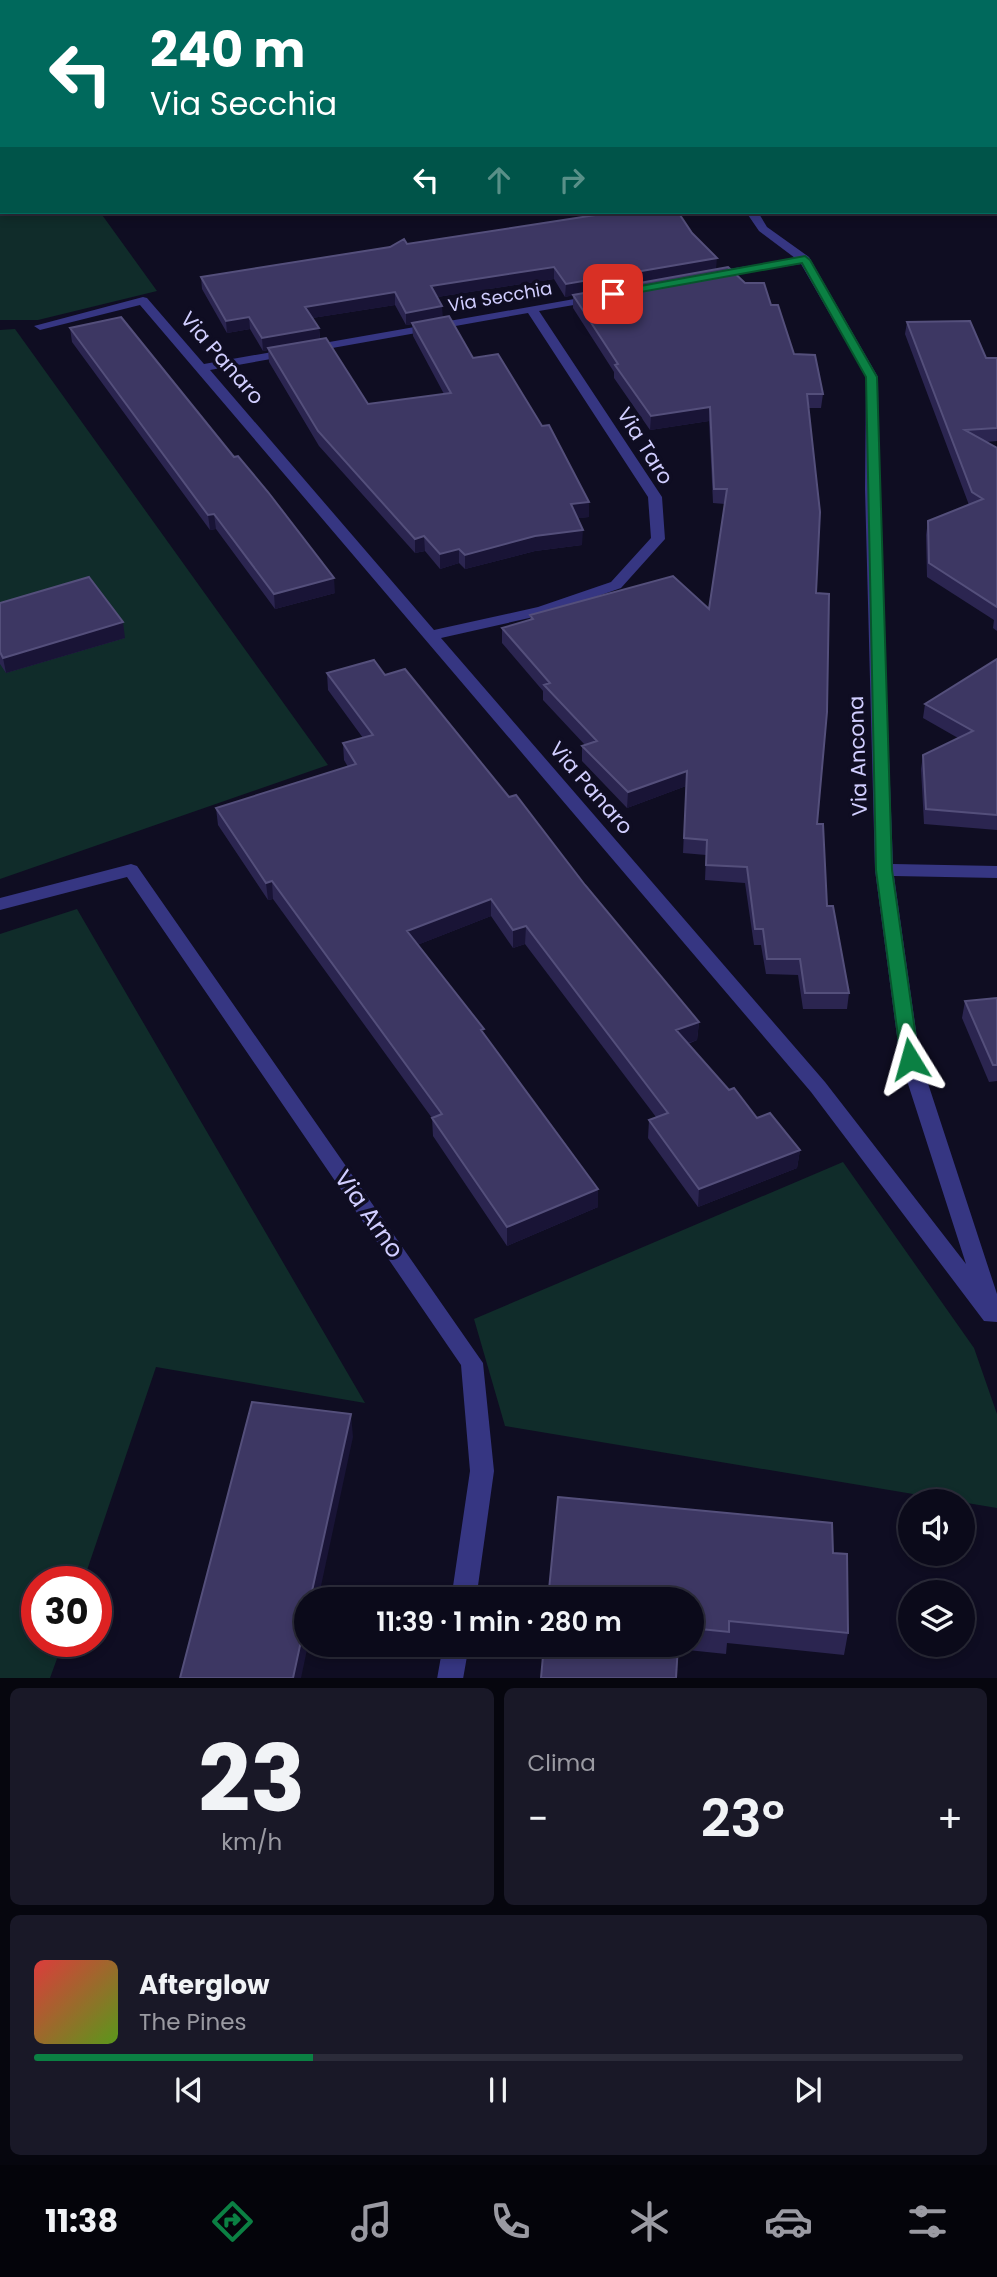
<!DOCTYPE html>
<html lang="it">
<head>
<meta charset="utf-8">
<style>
	body { margin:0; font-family:Poppins,sans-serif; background:#191827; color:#f1f3f6; height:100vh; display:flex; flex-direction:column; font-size:26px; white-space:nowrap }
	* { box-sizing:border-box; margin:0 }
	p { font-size:23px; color:#9a9aa2 }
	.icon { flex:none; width:38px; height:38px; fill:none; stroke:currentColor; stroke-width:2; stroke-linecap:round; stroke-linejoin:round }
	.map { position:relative; height:1678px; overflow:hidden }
	.panel { display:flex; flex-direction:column; gap:10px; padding:10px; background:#06060e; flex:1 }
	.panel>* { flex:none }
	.top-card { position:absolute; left:0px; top:0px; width:998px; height:214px; box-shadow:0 4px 10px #0003,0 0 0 2px #2b2b39; background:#00695c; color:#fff; overflow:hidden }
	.buttons { position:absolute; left:898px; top:1489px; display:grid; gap:14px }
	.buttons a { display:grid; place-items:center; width:77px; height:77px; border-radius:50%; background:#0b0a1a; box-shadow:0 4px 10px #0003,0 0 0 2px #2b2b39; font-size:35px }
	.speed { position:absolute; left:21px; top:1566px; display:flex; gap:14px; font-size:35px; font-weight:700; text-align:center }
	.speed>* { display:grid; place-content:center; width:91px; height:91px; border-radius:50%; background:#0b0a1a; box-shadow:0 4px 10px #0003,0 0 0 2px #2b2b39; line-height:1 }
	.speed .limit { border:10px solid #d22; background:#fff; color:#111 }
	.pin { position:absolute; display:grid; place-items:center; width:60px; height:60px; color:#fff; margin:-30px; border-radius:14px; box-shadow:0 4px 10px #0006 }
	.me { position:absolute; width:77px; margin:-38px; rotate:352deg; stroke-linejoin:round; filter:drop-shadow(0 0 5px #0008) }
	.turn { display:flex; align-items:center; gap:24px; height:147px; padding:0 35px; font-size:32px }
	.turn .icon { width:91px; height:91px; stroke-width:2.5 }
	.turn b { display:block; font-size:49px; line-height:60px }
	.lanes { display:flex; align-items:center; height:66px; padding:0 35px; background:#0003; justify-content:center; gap:35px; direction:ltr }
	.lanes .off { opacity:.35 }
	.big { font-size:52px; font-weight:600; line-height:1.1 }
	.panel .card { flex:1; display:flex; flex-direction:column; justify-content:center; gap:10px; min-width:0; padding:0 24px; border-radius:10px; background:#191827 }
	.panel .dial { align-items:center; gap:0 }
	.dial b { font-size:91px; line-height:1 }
	.song { display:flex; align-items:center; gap:21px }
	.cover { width:84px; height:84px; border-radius:10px; background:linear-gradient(135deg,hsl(0 70% 55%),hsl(90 70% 35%)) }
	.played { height:7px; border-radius:4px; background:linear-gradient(90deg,#0b8043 30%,#2b2b39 30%) }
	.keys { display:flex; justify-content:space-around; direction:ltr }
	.heat { display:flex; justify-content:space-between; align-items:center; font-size:38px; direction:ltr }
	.panel .tiles { flex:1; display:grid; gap:10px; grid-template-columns:1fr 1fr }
	.card:last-child { grid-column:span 2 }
	.trip { position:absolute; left:294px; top:1587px; width:410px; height:70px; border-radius:35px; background:#0b0a1a; box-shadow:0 4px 10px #0003,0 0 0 2px #2b2b39; font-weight:600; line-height:70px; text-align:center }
	.tabs { display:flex; height:112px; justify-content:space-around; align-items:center; background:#04040a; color:#9a9aa2 }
	.tabs .icon { width:49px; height:49px }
	.tabs .selected { color:#0b8043 }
	.tabs b { font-size:32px; color:#f1f3f6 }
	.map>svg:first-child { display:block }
	.green { fill:#102c2a }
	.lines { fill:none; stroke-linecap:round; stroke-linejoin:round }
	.minor { fill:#363682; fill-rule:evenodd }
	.wall { fill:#2b2550; fill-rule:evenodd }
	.shaded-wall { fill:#191436 }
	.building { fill:#3d3763; stroke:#544f7b; stroke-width:2 }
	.route { fill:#0b8043; stroke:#07532c; stroke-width:2 }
	.labels { text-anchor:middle; stroke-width:7; stroke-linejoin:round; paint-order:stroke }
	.far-street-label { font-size:18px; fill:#d1ceff; stroke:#0f0d22 }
	.street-label { font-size:21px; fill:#d1ceff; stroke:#0f0d22 }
	.near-street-label { font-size:24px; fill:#d1ceff; stroke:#0f0d22 }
</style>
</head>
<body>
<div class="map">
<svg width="997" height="1679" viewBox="0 0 997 1679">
	<rect width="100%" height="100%" fill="#0f0d22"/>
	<path class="green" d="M 215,0 L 647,0 L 647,2 L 217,2 Z
		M 0,203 L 2,212 L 100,212 L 157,291 L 38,320 L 0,320 Z
		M 15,329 L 328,765 L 0,879 L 0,330 Z
		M 77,909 L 365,1403 L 156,1367 L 83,1582 L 37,1582 L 37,1642 L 63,1642 L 50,1678 L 0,1678 L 0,934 Z
		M 843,1162 L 974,1348 L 997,1414 L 997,1508 L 505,1426 L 474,1319 Z"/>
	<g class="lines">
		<path class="minor" d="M 660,0 L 670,0 L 659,2 Z
			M 949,0 L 974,0 L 948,2 Z
			M 746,212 L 758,212 L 767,227 L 809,257 L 878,377 L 879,489 L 893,864 L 997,866 L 997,878 L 894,876 L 920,1059 L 997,1294 L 997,1322 L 984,1321 L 811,1092 L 140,305 L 40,330 L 34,326 L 143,297 L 147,298 L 204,364 L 597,295 L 597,301 L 539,311 L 662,497 L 665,539 L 621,588 L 547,614 L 441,638 L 825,1082 L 966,1264 L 900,1059 L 875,870 L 865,489 L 866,377 L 801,264 L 707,279 L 707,273 L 711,272 L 795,258 L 759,231 ZM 528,313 L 648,497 L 651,538 L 611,582 L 538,607 L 434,630 L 210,370 Z
			M 131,864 L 137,866 L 483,1363 L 494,1471 L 476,1600 L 451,1600 L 470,1471 L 461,1365 L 127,877 L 0,910 L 0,898 Z
			M 443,1645 L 469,1645 L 463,1679 L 437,1679 Z"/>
	</g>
	<path class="wall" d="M 692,233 L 716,269 L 745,283 L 771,305 L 794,354 L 823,394 L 821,408 L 808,408 L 816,593 L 817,824 L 827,906 L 849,993 L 847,1009 L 803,1009 L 798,975 L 766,974 L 761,945 L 754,945 L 745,883 L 705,880 L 706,855 L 683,853 L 686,786 L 627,808 L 582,761 L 582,746 L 585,745 L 543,700 L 543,691 L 502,643 L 502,628 L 530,620 L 530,615 L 709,609 L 725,504 L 713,503 L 709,421 L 650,430 L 614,378 L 614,372 L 573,308 L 573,295 L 565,297 L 554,279 L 437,297 L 442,306 L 442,317 L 473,358 L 589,502 L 589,517 L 577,518 L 582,545 L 535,551 L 465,569 L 459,563 L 440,569 L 425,551 L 415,553 L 319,446 L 269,362 L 268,350 L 263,351 L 250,329 L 227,333 L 202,289 L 201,277 L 407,244 ZM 395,305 L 406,325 L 412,324 L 413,336 L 444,394 L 368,404 L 320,339 L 319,328 L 312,318 Z
		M 907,322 L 986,358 L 997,358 L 997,441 L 986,442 L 997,448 L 997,631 L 993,628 L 994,620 L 927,577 L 926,535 L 928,521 L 969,505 L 905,334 Z
		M 70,328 L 335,593 L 275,609 L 216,529 L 210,530 L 72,342 Z
		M 0,603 L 125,638 L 6,673 L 0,664 Z
		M 997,659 L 997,830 L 924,824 L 921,769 L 923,755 L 958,738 L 923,718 L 925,704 Z
		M 327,673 L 385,675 L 509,797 L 585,885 L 699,1022 L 697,1040 L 688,1044 L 729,1090 L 757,1118 L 800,1150 L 797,1168 L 698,1207 L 648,1138 L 649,1120 L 656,1117 L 525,944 L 513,948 L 491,916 L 417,945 L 598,1189 L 598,1207 L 507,1246 L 433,1136 L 432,1118 L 273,899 L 268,900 L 218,825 L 216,808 L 348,767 L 344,760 L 343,743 L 363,738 L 328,690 Z
		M 997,998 L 997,1081 L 989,1082 L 962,1018 L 965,1001 Z
		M 833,1553 L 848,1633 L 844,1655 L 727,1643 L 726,1654 L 678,1649 L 544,1645 L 691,1645 L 691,1600 Z"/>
	<path class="shaded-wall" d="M 717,258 L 716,269 L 565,297 L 566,284 Z
		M 554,267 L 554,279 L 431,298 L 431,286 Z
		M 395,292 L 395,305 L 306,319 L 305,307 Z
		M 442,306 L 443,319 L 406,325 L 406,313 Z
		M 249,317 L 250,329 L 227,333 L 226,321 Z
		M 319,328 L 320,341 L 263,351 L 262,338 Z
		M 710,407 L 709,421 L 650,430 L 651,416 Z
		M 589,502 L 589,517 L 570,519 L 571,504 Z
		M 214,514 L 216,529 L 210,530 L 208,515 Z
		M 583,530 L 582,545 L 535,551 L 465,569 L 465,555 L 535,536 Z
		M 424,536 L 425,551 L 415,553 L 415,539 Z
		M 459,549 L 459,563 L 440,569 L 440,554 Z
		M 334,578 L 335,593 L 275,609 L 274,594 Z
		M 123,622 L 125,638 L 6,673 L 3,658 Z
		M 687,771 L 686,786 L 627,808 L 628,792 Z
		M 272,881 L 273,899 L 268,900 L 266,883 Z
		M 491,899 L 491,916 L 407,949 L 407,931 Z
		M 526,926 L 525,944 L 513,948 L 513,930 Z
		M 699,1022 L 697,1040 L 674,1048 L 676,1030 Z
		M 800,1150 L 797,1168 L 698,1207 L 699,1189 Z
		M 598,1189 L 598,1207 L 507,1246 L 507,1227 Z
		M 351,1414 L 353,1437 L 318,1600 L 310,1600 Z
		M 306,1618 L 306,1645 L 308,1645 L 301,1678 L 293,1678 Z"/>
	<path class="building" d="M 615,212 L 678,212 L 692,233 L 717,258 L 566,284 L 554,267 L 431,286 L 442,306 L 406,313 L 395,292 L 305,307 L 319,328 L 262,338 L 249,317 L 226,321 L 201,277 L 390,247 L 404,239 L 407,244 Z
		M 728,267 L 745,283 L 764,283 L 771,305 L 778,305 L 794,354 L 815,355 L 823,394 L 807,394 L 820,512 L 816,593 L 829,594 L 827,712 L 817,824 L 823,824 L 827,906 L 833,906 L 849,993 L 805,993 L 800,959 L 767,959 L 763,929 L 755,929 L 747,867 L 706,865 L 707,840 L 684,838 L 687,771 L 628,792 L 582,746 L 597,741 L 544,685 L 550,683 L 502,628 L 533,619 L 530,615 L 673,576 L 709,609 L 727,489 L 714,489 L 710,407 L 651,416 L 615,365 L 618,364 L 573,295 Z
		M 449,316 L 473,358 L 498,354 L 542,426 L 549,425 L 589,502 L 571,504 L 583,530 L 535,536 L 465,555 L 459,549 L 440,554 L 424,536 L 415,539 L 318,431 L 268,348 L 326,338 L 368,404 L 451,393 L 412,323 Z
		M 121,317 L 234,457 L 238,456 L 268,492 L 334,578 L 274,594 L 214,514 L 208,515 L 70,328 Z
		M 970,321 L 986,358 L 997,358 L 997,428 L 965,430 L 997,448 L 997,607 L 929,563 L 928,521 L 983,499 L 972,492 L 907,322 Z
		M 89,577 L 123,622 L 3,658 L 0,652 L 0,603 Z
		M 997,659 L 997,815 L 926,809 L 923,755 L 973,731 L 925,704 Z
		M 374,660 L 385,675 L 405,669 L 509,797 L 516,795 L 585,885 L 699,1022 L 676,1030 L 729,1090 L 734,1088 L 757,1118 L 770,1113 L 800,1150 L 699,1189 L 649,1120 L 668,1113 L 526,926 L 513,930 L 491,899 L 407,931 L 484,1029 L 481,1030 L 598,1189 L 507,1227 L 432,1118 L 442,1114 L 272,881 L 266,883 L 216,808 L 356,764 L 343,743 L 373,735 L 327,673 Z
		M 997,998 L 997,1065 L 993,1065 L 965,1001 Z
		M 252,1402 L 351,1414 L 310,1600 L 306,1600 L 306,1618 L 293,1678 L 180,1678 Z
		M 558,1497 L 832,1523 L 833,1553 L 847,1554 L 848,1633 L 729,1621 L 729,1632 L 691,1628 L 691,1600 L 548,1600 Z
		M 544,1645 L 678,1645 L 676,1678 L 541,1678 Z"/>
	<path class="route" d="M 805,256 L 810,260 L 877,377 L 892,870 L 919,1059 L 917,1063 L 904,1063 L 901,1059 L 876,870 L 866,377 L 802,263 L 613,297 L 607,294 L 613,291 Z"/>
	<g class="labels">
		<g class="far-street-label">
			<text transform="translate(500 297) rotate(-10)" y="6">Via Secchia</text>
		</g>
		<g class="street-label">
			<text transform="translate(222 358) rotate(49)" y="7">Via Panaro</text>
			<text transform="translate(645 446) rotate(58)" y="7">Via Taro</text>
			<text transform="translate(858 756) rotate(-92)" y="7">Via Ancona</text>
			<text transform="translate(591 788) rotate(49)" y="7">Via Panaro</text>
		</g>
		<g class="near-street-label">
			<text transform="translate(369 1214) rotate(55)" y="8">Via Arno</text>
		</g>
	</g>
</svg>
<div class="buttons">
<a><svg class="icon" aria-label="sound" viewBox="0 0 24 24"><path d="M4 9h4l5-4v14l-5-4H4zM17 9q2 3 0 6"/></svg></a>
<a><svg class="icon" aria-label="layers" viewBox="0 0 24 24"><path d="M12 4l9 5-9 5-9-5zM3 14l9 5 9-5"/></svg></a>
</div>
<div class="speed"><div class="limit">30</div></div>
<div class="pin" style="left:613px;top:294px;background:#d93025"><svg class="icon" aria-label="arrive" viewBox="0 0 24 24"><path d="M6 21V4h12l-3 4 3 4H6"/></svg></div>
<svg class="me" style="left:910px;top:1059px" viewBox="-20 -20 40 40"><path d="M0-17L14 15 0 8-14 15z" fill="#0b8043" stroke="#fff" stroke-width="4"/></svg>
<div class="trip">11:39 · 1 min · 280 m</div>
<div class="top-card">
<div class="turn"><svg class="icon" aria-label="left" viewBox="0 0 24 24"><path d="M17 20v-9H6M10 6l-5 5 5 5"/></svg><div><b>240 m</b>Via Secchia</div></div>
<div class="lanes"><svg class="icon" aria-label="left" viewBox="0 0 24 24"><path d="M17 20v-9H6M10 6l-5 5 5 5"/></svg><svg class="icon off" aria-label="ahead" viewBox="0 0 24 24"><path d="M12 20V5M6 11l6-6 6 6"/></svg><svg class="icon off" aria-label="right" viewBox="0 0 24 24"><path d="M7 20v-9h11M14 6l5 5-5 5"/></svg></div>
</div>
</div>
<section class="panel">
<div class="tiles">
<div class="card dial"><b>23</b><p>km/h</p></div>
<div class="card"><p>Clima</p>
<div class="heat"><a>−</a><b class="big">23°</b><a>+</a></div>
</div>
<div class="card">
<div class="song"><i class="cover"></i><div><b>Afterglow</b><p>The Pines</p></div></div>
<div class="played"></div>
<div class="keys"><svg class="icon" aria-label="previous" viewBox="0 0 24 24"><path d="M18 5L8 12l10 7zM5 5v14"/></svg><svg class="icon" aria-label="pause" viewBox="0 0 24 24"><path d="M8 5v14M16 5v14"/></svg><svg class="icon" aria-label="next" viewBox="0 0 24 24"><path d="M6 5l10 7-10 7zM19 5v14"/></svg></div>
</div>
</div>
</section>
<nav class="tabs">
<b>11:38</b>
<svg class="icon selected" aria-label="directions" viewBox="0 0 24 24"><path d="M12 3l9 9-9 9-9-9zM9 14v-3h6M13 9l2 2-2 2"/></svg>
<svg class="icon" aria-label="music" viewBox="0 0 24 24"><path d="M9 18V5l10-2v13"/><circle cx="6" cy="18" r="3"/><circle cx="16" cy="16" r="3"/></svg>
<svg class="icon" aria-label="phone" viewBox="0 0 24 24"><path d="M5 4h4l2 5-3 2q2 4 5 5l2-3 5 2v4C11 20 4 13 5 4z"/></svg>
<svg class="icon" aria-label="climate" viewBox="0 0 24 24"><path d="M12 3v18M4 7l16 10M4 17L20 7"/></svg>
<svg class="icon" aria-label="car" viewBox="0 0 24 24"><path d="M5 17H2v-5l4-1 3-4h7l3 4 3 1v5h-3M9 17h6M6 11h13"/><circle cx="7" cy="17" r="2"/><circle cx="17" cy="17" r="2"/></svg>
<svg class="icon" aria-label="filters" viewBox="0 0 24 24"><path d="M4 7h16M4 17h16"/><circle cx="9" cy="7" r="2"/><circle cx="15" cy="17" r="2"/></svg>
</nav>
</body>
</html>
